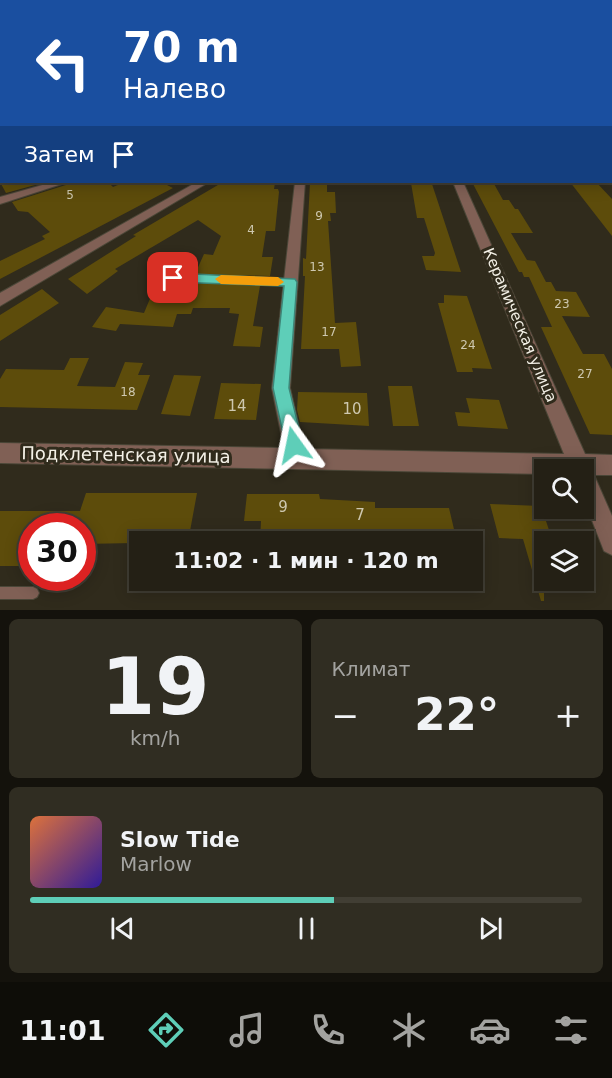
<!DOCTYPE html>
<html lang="ru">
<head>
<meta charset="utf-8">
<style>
	body { margin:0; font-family:"DejaVu Sans",sans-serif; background:#302d22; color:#f1f3f6; height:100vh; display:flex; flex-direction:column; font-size:22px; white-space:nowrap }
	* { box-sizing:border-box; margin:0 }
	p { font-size:20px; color:#a3a3a0 }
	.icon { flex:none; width:33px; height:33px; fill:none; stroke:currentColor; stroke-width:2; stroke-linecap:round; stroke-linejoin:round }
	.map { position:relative; height:610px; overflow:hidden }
	.sheet { display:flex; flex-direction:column; gap:9px; padding:9px; background:#14120c; flex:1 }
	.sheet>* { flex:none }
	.hud { position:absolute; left:0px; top:0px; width:612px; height:183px; box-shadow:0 3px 15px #0003,0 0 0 2px #413e34; background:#1a4fa0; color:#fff; overflow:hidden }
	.fabs { position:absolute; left:534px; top:459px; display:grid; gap:12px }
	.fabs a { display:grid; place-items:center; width:60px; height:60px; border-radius:0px; background:#242015; box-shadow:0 3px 15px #0003,0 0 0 2px #413e34; font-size:30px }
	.speed { position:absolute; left:18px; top:513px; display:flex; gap:12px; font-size:30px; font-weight:700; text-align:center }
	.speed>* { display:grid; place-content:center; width:78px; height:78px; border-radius:50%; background:#242015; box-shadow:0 3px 15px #0003,0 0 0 2px #413e34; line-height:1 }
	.speed .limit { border:9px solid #d22; background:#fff; color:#111 }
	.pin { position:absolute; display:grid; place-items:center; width:51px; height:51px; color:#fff; margin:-26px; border-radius:12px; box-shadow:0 3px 9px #0006 }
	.me { position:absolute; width:66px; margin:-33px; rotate:348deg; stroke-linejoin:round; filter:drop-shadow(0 0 4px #0008) }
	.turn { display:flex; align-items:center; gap:21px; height:126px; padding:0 24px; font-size:27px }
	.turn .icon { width:78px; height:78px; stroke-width:2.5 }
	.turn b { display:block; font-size:42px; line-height:51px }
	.then { display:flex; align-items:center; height:57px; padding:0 24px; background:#0003; gap:12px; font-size:22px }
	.big { font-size:45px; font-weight:700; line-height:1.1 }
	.sheet .card { flex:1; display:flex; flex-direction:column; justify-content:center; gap:9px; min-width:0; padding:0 21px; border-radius:9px; background:#302d22 }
	.sheet .dial { align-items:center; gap:0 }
	.dial b { font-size:78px; line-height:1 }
	.song { display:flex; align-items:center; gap:18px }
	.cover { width:72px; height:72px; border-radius:9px; background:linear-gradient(135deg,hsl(20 70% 55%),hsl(250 70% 35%)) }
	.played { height:6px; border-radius:3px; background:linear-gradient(90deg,#5eceb8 55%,#413e34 55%) }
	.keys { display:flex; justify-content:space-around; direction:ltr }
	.heat { display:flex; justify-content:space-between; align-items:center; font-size:33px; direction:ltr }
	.sheet .tiles { flex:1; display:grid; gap:9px; grid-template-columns:1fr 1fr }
	.card:last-child { grid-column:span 2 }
	.trip { position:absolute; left:129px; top:531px; width:354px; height:60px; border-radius:0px; background:#242015; box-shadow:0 3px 15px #0003,0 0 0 2px #413e34; font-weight:700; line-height:60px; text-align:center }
	.tab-bar { display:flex; height:96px; justify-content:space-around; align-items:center; background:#0e0d08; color:#a3a3a0 }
	.tab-bar .icon { width:42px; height:42px }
	.tab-bar .selected { color:#5eceb8 }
	.tab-bar b { font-size:27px; color:#f1f3f6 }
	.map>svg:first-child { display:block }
	.building { fill:#5d4c0b }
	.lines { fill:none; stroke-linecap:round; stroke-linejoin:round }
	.lane-casing { stroke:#4b4738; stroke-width:2 }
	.street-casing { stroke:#4b4738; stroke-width:2 }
	.lane { fill:#806055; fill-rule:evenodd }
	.street { fill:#806055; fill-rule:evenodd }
	.route { fill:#5eceb8; stroke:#3d8678; stroke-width:1.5 }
	.slow { fill:#f59e0b }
	.labels { text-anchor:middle; stroke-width:6; stroke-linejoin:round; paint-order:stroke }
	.number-label { font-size:12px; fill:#cec8b0 }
	.street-label { font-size:15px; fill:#f4f1e7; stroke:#302b1c }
	.near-number-label { font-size:15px; fill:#cec8b0 }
	.near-street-label { font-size:18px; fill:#f4f1e7; stroke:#302b1c }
</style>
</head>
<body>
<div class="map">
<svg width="612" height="610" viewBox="0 0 612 610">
	<rect width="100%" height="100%" fill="#302b1c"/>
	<path class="building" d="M 0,182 L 46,182 L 6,193 Z
		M 70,182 L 108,182 L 113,187 L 125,182 L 142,182 L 147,185 L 161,182 L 173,188 L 0,279 L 0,261 L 45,239 L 42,236 L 50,232 L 28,212 L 18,211 L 12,202 L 69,184 Z
		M 223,182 L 275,183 L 274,189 L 278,189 L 279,192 L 275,231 L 266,231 L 262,257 L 273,257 L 270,276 L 195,274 L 204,254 L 213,255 L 221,236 L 198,220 L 115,269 L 118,271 L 87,294 L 68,279 L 136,236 L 133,235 Z
		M 472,182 L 493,182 L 503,200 L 509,200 L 515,209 L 518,209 L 533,233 L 511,233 L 527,260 L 535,261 L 546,282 L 551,282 L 556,291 L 576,292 L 590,317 L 562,316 L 583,354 L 604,354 L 612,369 L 612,435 L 590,434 L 541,327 L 552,327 L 529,277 L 524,277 L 522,272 L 519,272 Z
		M 570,182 L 596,182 L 612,199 L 612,236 Z
		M 310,183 L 327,183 L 327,192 L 335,192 L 336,213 L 330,213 L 331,221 L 328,221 L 335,323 L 356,322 L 361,366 L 341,367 L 339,349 L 301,349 L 305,276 L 303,276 L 303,258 L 306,259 Z
		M 411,183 L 432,184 L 461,272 L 426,270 L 422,256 L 434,256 L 435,253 L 424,218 L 417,218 Z
		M 191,283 L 260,286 L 253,326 L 263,327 L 260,347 L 233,346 L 239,314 L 229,313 L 230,308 L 193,308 L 191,314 L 177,314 L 173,327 L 120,324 L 116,331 L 92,327 L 106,307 L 144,313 L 154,289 L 189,290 Z
		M 42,289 L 59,303 L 0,341 L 0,315 Z
		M 444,295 L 467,296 L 492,369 L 472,368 L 473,372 L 457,372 L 438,303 L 444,303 Z
		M 70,358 L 89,358 L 77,386 L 115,387 L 125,362 L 143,363 L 138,375 L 150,375 L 137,410 L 0,407 L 0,379 L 6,369 L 64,370 Z
		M 174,375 L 201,376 L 190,416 L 161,414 Z
		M 221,383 L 261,384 L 256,420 L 214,419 Z
		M 388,386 L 412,386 L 419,426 L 393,426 Z
		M 298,392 L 367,393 L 369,426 L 300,422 L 297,410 Z
		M 466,398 L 499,400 L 508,429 L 458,426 L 455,412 L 470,413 Z
		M 86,493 L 197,493 L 188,542 L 82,544 L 82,526 L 32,526 L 32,566 L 0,566 L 0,511 L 80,511 Z
		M 247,494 L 319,494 L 320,499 L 375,502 L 375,508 L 449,508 L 457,542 L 260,542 L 261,521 L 244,521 Z
		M 490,504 L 541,506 L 553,542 L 544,542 L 544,601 L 541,601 L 523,539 L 499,538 Z"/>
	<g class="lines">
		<defs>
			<path id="lane" d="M 171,276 L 291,279 L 295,282 L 291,285 L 173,280 L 171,280 L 169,278 Z
				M 0,587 L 33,587 L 37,589 L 39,593 L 37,597 L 33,599 L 0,599 Z"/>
			<path id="street" d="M 0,105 L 2,105 L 0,111 Z
				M 2,128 L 2,134 L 0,135 L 0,129 Z
				M 610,175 L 612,175 L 612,183 L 607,182 L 610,182 Z
				M 53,182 L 68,182 L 0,204 L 0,197 Z
				M 197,182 L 209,182 L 0,306 L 0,293 Z
				M 295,182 L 305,182 L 290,388 L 304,449 L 564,454 L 453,182 L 463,182 L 585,454 L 612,455 L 612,475 L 594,475 L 612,516 L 612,555 L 604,551 L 584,500 L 584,470 L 544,470 L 544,474 L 0,463 L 0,443 L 284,448 L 272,388 Z"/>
		</defs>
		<use href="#lane" class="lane-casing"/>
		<use href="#street" class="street-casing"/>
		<use href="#lane" class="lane"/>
		<use href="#street" class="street"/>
	</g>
	<linearGradient id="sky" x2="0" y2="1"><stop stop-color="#1a180f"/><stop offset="0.55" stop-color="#484a4b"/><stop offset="1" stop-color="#484a4b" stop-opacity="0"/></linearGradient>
	<rect width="612" height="188" fill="url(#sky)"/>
	<path class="route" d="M 173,273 L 295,279 L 297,282 L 289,388 L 303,445 L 300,452 L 294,454 L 287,452 L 273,388 L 284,286 L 173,282 L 167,278 Z"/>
	<path class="slow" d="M 221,275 L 278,277 L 284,282 L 278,286 L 221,284 L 215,279 Z"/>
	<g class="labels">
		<g class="number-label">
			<text x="70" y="199">5</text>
			<text x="319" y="220">9</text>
			<text x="251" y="234">4</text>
			<text x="317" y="271">13</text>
			<text x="562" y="308">23</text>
			<text x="329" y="336">17</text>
			<text x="468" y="349">24</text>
			<text x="585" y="378">27</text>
			<text x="128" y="396">18</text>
		</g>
		<g class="street-label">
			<text transform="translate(520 325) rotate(67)" y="5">Керамическая улица</text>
		</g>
		<g class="near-number-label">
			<text x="237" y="411">14</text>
			<text x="352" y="414">10</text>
			<text x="283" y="512">9</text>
			<text x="360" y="520">7</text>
		</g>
		<g class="near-street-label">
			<text transform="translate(126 455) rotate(1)" y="6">Подклетенская улица</text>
		</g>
	</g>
</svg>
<div class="fabs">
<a><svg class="icon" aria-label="search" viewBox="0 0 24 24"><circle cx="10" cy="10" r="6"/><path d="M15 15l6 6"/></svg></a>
<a><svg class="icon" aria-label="layers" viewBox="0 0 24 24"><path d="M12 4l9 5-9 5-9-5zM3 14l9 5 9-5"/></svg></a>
</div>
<div class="speed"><div class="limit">30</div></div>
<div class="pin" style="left:173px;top:278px;background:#d93025"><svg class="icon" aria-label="arrive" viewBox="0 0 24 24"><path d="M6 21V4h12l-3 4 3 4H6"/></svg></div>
<svg class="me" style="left:294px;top:445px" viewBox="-20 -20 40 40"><path d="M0-17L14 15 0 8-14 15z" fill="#5eceb8" stroke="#fff" stroke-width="4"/></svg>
<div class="trip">11:02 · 1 мин · 120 m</div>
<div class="hud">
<div class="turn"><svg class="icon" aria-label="left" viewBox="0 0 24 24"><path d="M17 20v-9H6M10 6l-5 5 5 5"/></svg><div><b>70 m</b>Налево</div></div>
<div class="then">Затем<svg class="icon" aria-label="arrive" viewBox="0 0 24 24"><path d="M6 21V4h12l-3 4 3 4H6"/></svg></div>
</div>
</div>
<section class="sheet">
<div class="tiles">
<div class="card dial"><b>19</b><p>km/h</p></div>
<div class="card"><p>Климат</p>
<div class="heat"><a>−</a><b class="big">22°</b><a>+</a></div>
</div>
<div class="card">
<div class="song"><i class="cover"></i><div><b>Slow Tide</b><p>Marlow</p></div></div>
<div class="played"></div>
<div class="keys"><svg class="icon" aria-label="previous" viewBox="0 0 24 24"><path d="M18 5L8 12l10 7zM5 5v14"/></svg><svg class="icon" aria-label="pause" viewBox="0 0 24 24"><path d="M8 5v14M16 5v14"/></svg><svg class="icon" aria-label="next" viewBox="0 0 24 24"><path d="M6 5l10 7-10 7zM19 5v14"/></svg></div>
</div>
</div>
</section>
<nav class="tab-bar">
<b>11:01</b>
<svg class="icon selected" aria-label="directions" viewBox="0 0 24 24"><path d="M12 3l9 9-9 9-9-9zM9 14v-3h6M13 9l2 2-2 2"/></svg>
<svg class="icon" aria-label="music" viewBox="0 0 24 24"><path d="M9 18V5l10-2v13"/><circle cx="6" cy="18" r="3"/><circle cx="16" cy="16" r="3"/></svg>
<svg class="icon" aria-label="phone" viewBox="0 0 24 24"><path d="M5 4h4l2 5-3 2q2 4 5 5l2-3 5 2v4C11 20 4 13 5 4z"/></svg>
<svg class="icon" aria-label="climate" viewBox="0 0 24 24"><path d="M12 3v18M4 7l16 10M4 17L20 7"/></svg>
<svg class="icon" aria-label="car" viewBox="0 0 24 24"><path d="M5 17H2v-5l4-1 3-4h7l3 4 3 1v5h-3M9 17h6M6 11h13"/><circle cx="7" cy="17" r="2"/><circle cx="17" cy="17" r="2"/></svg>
<svg class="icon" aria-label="filters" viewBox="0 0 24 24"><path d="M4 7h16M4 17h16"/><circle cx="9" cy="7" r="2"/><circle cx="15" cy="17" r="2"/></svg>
</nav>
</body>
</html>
